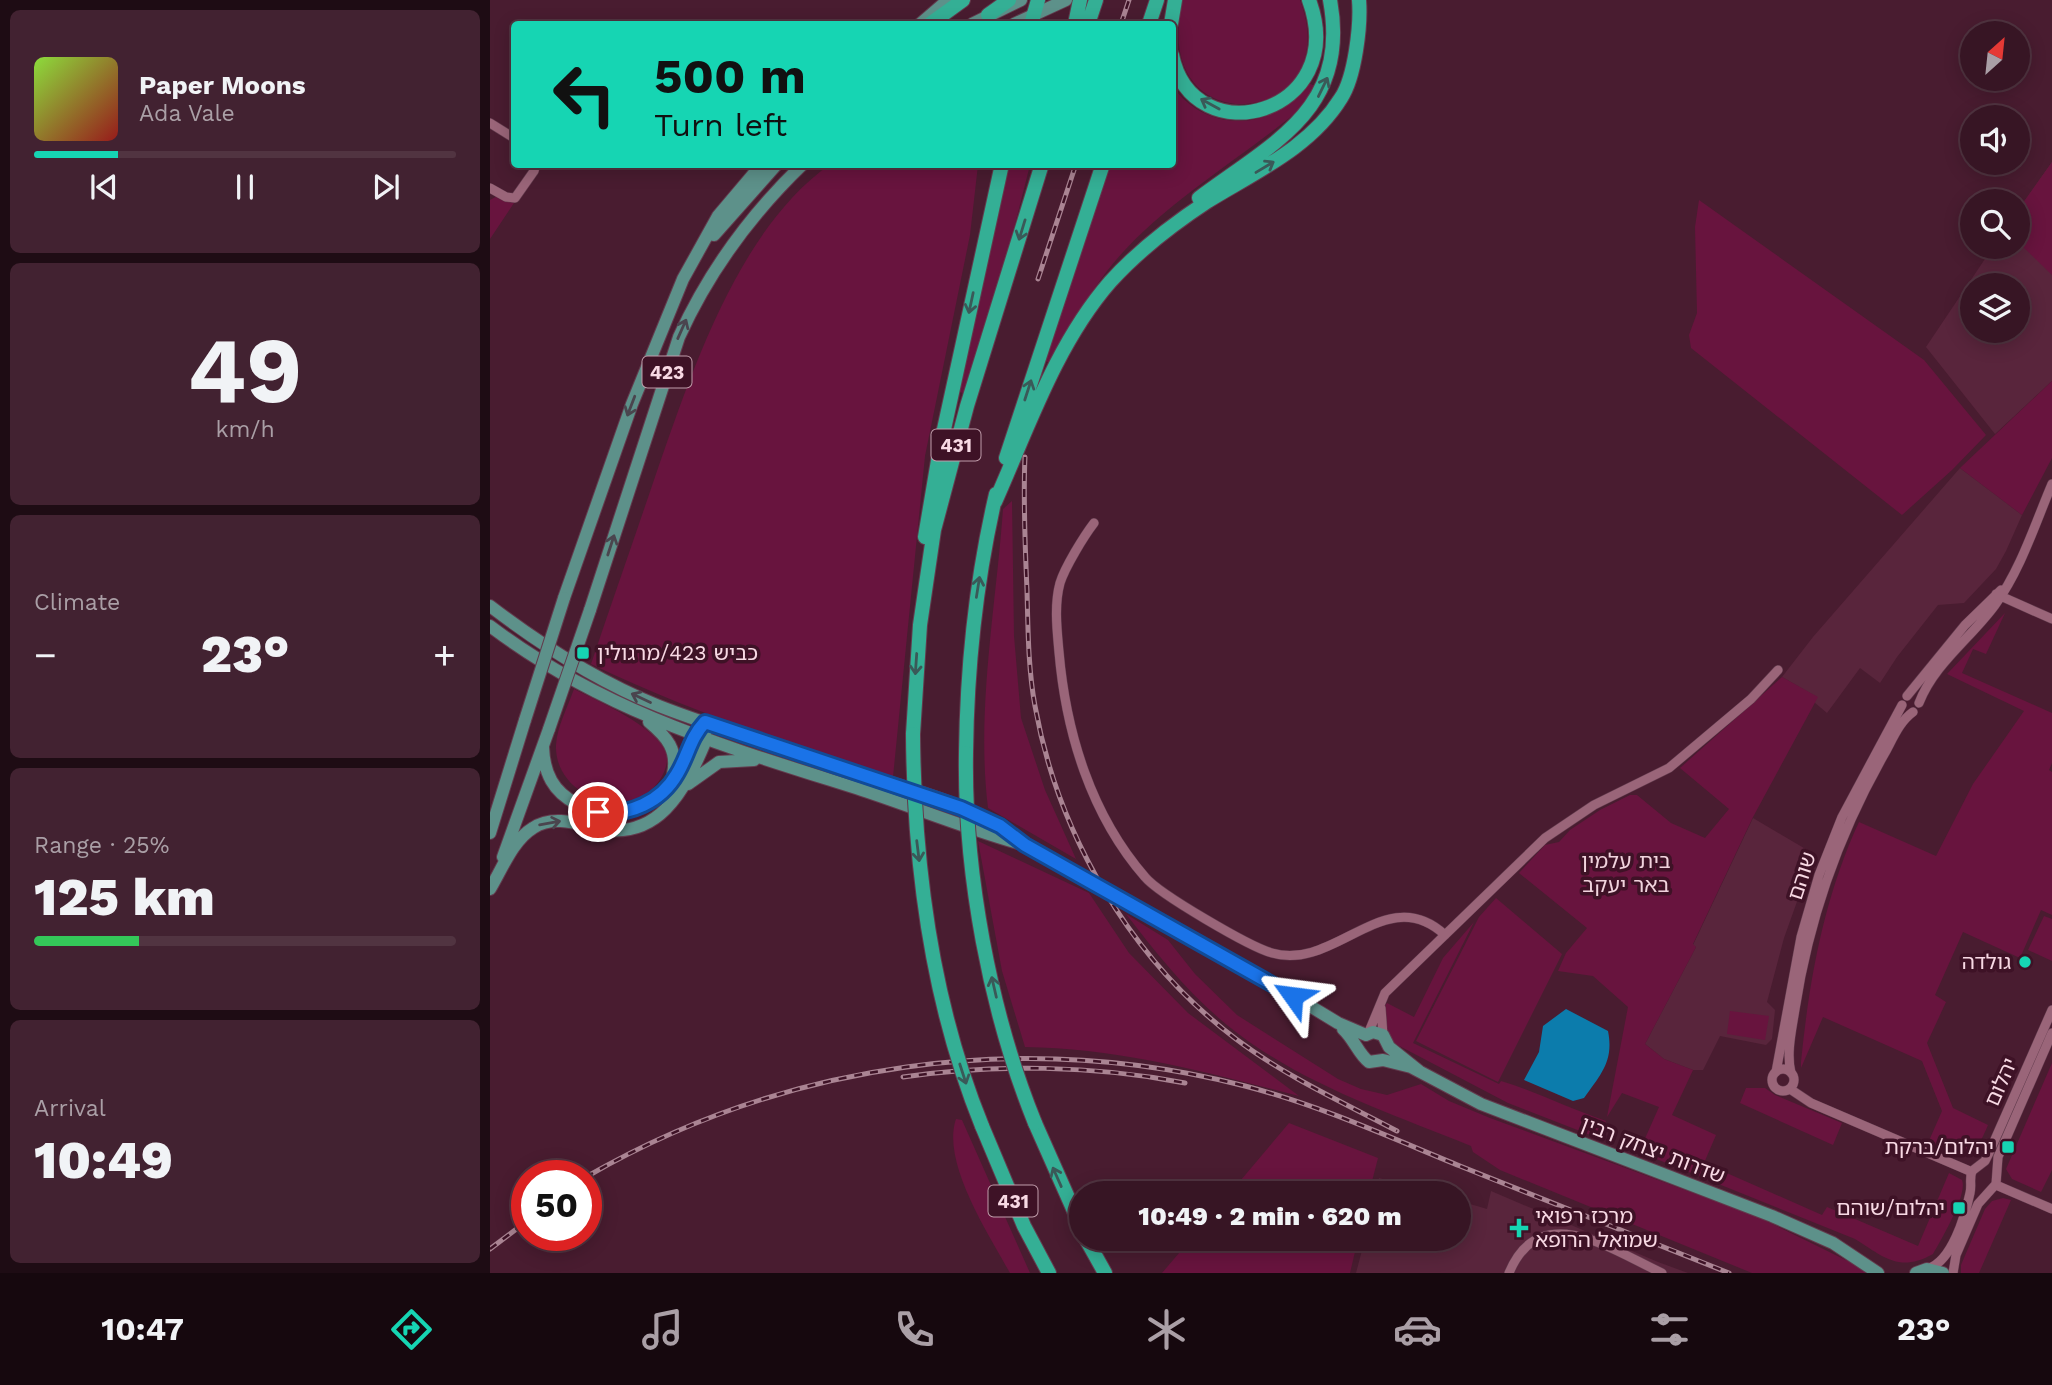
<!DOCTYPE html>
<html lang="en">
<head>
<meta charset="utf-8">
<style>
	body { margin:0; font-family:"Work Sans","Noto Sans Hebrew",sans-serif; background:#422231; color:#f1f3f6; height:100vh; display:flex; flex-direction:column; font-size:26px; white-space:nowrap }
	* { box-sizing:border-box; margin:0 }
	p { font-size:23px; color:#aa9fa6 }
	.icon { flex:none; width:38px; height:38px; fill:none; stroke:currentColor; stroke-width:2; stroke-linecap:round; stroke-linejoin:round }
	.map { position:relative; flex:1; overflow:hidden }
	.details { display:flex; flex-direction:column; gap:10px; padding:10px; background:#1e0c14; width:490px }
	.details>* { flex:none }
	.hud { position:absolute; left:21px; top:21px; width:665px; height:147px; border-radius:7px; box-shadow:0 4px 18px #0003,0 0 0 2px #513441; background:#16d5b3; color:#111; overflow:hidden }
	.needle { width:46px; rotate:27deg }
	.tools { position:absolute; left:1470px; top:21px; display:grid; gap:14px }
	.tools a { display:grid; place-items:center; width:70px; height:70px; border-radius:50%; background:#371524; box-shadow:0 4px 18px #0003,0 0 0 2px #513441; font-size:35px }
	.speed { position:absolute; left:21px; top:1160px; display:flex; gap:14px; font-size:35px; font-weight:700; text-align:center }
	.speed>* { display:grid; place-content:center; width:91px; height:91px; border-radius:50%; background:#371524; box-shadow:0 4px 18px #0003,0 0 0 2px #513441; line-height:1 }
	.speed .limit { border:10px solid #d22; background:#fff; color:#111 }
	.pin { position:absolute; display:grid; place-items:center; width:60px; height:60px; color:#fff; margin:-30px; border:4px solid #fff; border-radius:50%; box-shadow:0 2px 7px #0007 }
	.me { position:absolute; width:77px; margin:-38px; rotate:301deg; stroke-linejoin:round; filter:drop-shadow(0 0 5px #0008) }
	.turn { display:flex; align-items:center; gap:24px; height:147px; padding:0 28px; font-size:32px }
	.turn .icon { width:91px; height:91px; stroke-width:2.5 }
	.turn b { display:block; font-size:49px; line-height:60px }
	.big { font-size:52px; font-weight:800; line-height:1.1 }
	.details .card { flex:1; display:flex; flex-direction:column; justify-content:center; gap:10px; min-width:0; padding:0 24px; border-radius:10px; background:#422231 }
	.details .dial { align-items:center; gap:0 }
	.dial b { font-size:91px; line-height:1 }
	.song { display:flex; align-items:center; gap:21px }
	.cover { width:84px; height:84px; border-radius:10px; background:linear-gradient(135deg,hsl(90 70% 55%),hsl(0 70% 35%)) }
	.played { height:7px; border-radius:4px; background:linear-gradient(90deg,#16d5b3 20%,#513441 20%) }
	.keys { display:flex; justify-content:space-around; direction:ltr }
	.heat { display:flex; justify-content:space-between; align-items:center; font-size:38px; direction:ltr }
	.charge { height:10px; border-radius:5px; background:linear-gradient(90deg,#34c759 25%,#513441 0) }
	.trip { position:absolute; left:579px; top:1181px; width:402px; height:70px; border-radius:35px; background:#371524; box-shadow:0 4px 18px #0003,0 0 0 2px #513441; font-weight:800; line-height:70px; text-align:center }
	.dock { display:flex; height:112px; justify-content:space-around; align-items:center; background:#16080e; color:#aa9fa6 }
	.dock .icon { width:49px; height:49px }
	.dock .on { color:#16d5b3 }
	.dock b { font-size:32px; color:#f1f3f6 }
	main { display:flex; flex:1; min-height:0 }
	.map>svg:first-child { display:block }
	.built { fill:#59253c; fill-rule:evenodd }
	.green { fill:#68143e }
	.water { fill:#0c7cac }
	.lines { fill:none; stroke-linecap:round; stroke-linejoin:round }
	.minor-casing { stroke:#623b4d; stroke-width:10 }
	.major-casing { stroke:#623b4d; stroke-width:14 }
	.highway-casing { stroke:#623b4d; stroke-width:16 }
	.minor { stroke:#9a6579; stroke-width:9 }
	.major { stroke:#5d918a; stroke-width:12 }
	.highway { stroke:#34af95; stroke-width:14 }
	.rail-casing { stroke:#aa8493; stroke-width:5 }
	.rail { stroke:#3e1226; stroke-width:2.5; stroke-dasharray:8; stroke-linecap:butt }
	.major-bridge-casing { stroke:#623b4d; stroke-width:14; stroke-linecap:butt }
	.highway-bridge-casing { stroke:#623b4d; stroke-width:16; stroke-linecap:butt }
	.major-bridge { stroke:#5d918a; stroke-width:12 }
	.highway-bridge { stroke:#34af95; stroke-width:14 }
	.oneway { stroke:#3a5958 }
	.oneway2 { stroke:#4a454e }
	.route-casing { stroke:#114b97; stroke-width:18 }
	.route { stroke:#1a73e8; stroke-width:12 }
	.poi-dot { fill:#16d5b3; stroke:#3e1226; stroke-width:2.5 }
	.labels { text-anchor:middle; stroke-width:7; stroke-linejoin:round; paint-order:stroke }
	.shield { fill:#3e1226; stroke:#c09dab; stroke-width:2 }
	.shield-label { font-size:19px; font-weight:bold; fill:#f8d9e4 }
	.poi-label { font-size:21px; fill:#f8d9e4; stroke:#3e1226; text-anchor:end }
	.park-label { font-size:21px; fill:#f1d3dd; stroke:#3e1226 }
	.street-label { font-size:21px; fill:#f8d9e4; stroke:#3e1226 }
</style>
</head>
<body>
<main>
<section class="details">
<div class="card">
<div class="song"><i class="cover"></i><div><b>Paper Moons</b><p>Ada Vale</p></div></div>
<div class="played"></div>
<div class="keys"><svg class="icon" aria-label="previous" viewBox="0 0 24 24"><path d="M18 5L8 12l10 7zM5 5v14"/></svg><svg class="icon" aria-label="pause" viewBox="0 0 24 24"><path d="M8 5v14M16 5v14"/></svg><svg class="icon" aria-label="next" viewBox="0 0 24 24"><path d="M6 5l10 7-10 7zM19 5v14"/></svg></div>
</div>
<div class="card dial"><b>49</b><p>km/h</p></div>
<div class="card"><p>Climate</p>
<div class="heat"><a>−</a><b class="big">23°</b><a>+</a></div>
</div>
<div class="card"><p>Range · 25%</p><b class="big">125 km</b><div class="charge"></div></div>
<div class="card"><p>Arrival</p><b class="big">10:49</b></div>
</section>
<div class="map">
<svg width="1562" height="1273" viewBox="0 0 1562 1273">
	<rect width="100%" height="100%" fill="#491c30"/>
	<path class="built" d="M 1562,162 L 1562,381 L 1505,434 L 1436,347 L 1503,247 L 1528,247 L 1528,210 ZM 1482,285 L 1528,285 L 1528,331 L 1482,331 Z
		M 1470,468 L 1532,515 L 1516,551 L 1506,569 L 1474,603 L 1448,605 L 1407,657 L 1390,683 L 1370,668 L 1337,713 L 1324,702 L 1327,697 L 1292,677 L 1323,637 Z
		M 1263,818 L 1324,854 L 1294,938 L 1277,1002 L 1285,1010 L 1282,1039 L 1276,1045 L 1230,1036 L 1213,1070 L 1203,1070 L 1174,1059 L 1155,1044 L 1206,947 L 1203,945 Z
		M 889,1178 L 944,1193 L 886,1193 Z
		M 1001,1191 L 1168,1262 L 1198,1273 L 866,1273 L 875,1239 L 970,1239 L 970,1201 L 997,1209 Z"/>
	<path class="green" d="M 693,0 L 810,0 C 859,128 656,149 693,0 Z
		M 819,83 L 828,88 L 815,105 C 753,158 667,206 617,271 C 595,299 579,332 562,364 L 553,360 L 619,165 L 682,164 L 683,87 C 709,123 758,132 795,106 C 804,100 811,91 819,83 Z
		M 1562,162 L 1562,275 L 1528,242 L 1528,210 Z
		M 339,165 L 488,165 L 480,235 L 435,456 L 403,777 C 300,744 198,711 101,664 C 122,602 144,539 165,477 C 201,374 247,231 339,165 Z
		M 518,165 L 540,165 L 519,248 L 475,394 L 468,391 Z
		M 11,194 L 24,203 L 0,239 L 0,200 Z
		M 1209,200 L 1434,360 L 1496,435 L 1462,470 L 1412,515 L 1201,348 L 1199,335 L 1207,313 L 1205,227 Z
		M 1562,381 L 1562,458 L 1532,515 L 1470,468 Z
		M 522,501 L 524,636 L 531,718 L 555,790 L 586,859 L 498,808 C 486,710 506,607 513,509 Z
		M 1515,613 L 1496,654 L 1483,649 L 1472,673 L 1562,713 L 1562,763 L 1559,770 L 1562,772 L 1562,915 L 1551,910 L 1530,958 L 1473,932 L 1445,995 L 1456,1002 L 1437,1043 L 1463,1108 L 1498,1125 C 1480,1167 1476,1160 1438,1143 L 1452,1111 L 1432,1061 L 1333,1017 L 1311,1068 L 1311,1062 C 1319,981 1334,897 1369,822 L 1446,856 L 1483,784 L 1534,711 L 1457,674 Z
		M 1292,677 L 1328,697 L 1263,817 L 1203,944 L 1206,947 L 1155,1044 L 1174,1059 L 1203,1070 L 1182,1115 L 1226,1135 L 1214,1163 L 1332,1215 L 1337,1207 L 1428,1246 L 1459,1173 L 1472,1180 C 1478,1194 1451,1240 1443,1254 C 1409,1273 1394,1257 1365,1239 L 1149,1152 L 1169,1107 L 1132,1093 L 1117,1117 L 1138,1007 L 1103,976 L 1068,971 L 1076,953 L 1097,928 L 1029,873 L 1055,845 L 1069,842 L 1080,830 L 1110,810 L 1140,795 L 1147,795 L 1181,823 L 1215,838 L 1239,809 L 1190,768 Z
		M 84,689 C 108,701 167,727 176,753 C 179,761 175,771 171,778 C 142,825 64,798 66,745 C 67,727 78,706 84,689 Z
		M 488,841 L 599,893 L 639,953 L 698,1013 L 809,1096 C 719,1073 629,1048 535,1047 L 512,971 Z
		M 1006,898 L 1072,954 L 1008,1082 L 926,1041 L 989,917 Z
		M 636,914 L 678,940 L 705,974 L 747,1015 L 848,1079 L 871,1089 L 897,1095 L 931,1084 L 959,1101 L 1000,1118 L 1268,1217 L 1382,1273 L 1262,1273 L 1010,1170 L 983,1152 L 981,1146 C 897,1112 808,1083 737,1025 C 698,993 666,953 636,914 Z
		M 1554,916 L 1562,919 L 1562,961 L 1538,950 Z
		M 984,922 L 923,1043 L 1009,1084 L 1011,1081 C 1047,1092 1080,1109 1116,1121 L 1108,1138 L 1018,1103 L 877,1029 L 897,1003 L 924,1017 L 953,958 Z
		M 1240,1011 L 1279,1016 L 1275,1040 L 1237,1034 Z
		M 1562,1063 L 1562,1170 L 1551,1192 L 1522,1179 L 1516,1169 Z
		M 1256,1088 L 1275,1088 L 1285,1095 L 1352,1123 L 1343,1145 L 1250,1103 Z
		M 466,1119 L 472,1120 L 540,1273 L 520,1273 C 499,1235 451,1162 466,1119 Z
		M 799,1123 L 888,1158 L 879,1193 L 740,1193 Z
		M 1513,1198 L 1521,1200 L 1489,1273 L 1471,1273 L 1471,1265 L 1495,1209 L 1502,1201 Z
		M 701,1239 L 868,1239 L 860,1273 L 672,1273 Z"/>
	<path class="water" d="M 1076,1009 L 1118,1031 C 1124,1061 1111,1074 1094,1098 L 1083,1101 L 1034,1080 L 1049,1052 L 1053,1026 Z"/>
	<g class="lines">
		<defs>
			<path id="minor" d="M 0,123 L 24,138
				M 0,188 L 16,197 L 25,198 L 44,171 L 46,164
				M 604,523 C 594,536 575,567 570,583 C 564,605 567,630 569,652 C 576,733 601,815 655,877 C 669,894 760,947 782,953 C 845,972 896,880 955,935
				M 1506,594 L 1562,619
				M 1417,696 L 1475,625 L 1511,590
				M 1429,703 C 1444,664 1481,638 1505,605 C 1531,569 1545,524 1562,484
				M 891,1008 L 893,1035
				M 878,1034 L 895,993 L 1055,838 L 1104,805 L 1179,768 L 1261,699 L 1288,670
				M1282 1080a11 11 0 1 1 22 0a11 11 0 1 1-22 0Z
				M 1286,1072 L 1311,937 L 1329,875 L 1352,817 L 1412,705
				M 1301,1073 C 1296,1053 1302,1029 1305,1009 C 1319,918 1350,831 1396,751 C 1403,738 1410,721 1423,712
				M 1300,1089 L 1321,1103 L 1482,1172
				M 1506,1185 L 1562,1209
				M 1437,1269 C 1462,1262 1475,1216 1480,1193 C 1482,1185 1479,1179 1482,1171 L 1495,1161 L 1499,1153 L 1562,1010
				M 1019,1273 C 1050,1198 1122,1250 1172,1273
				M 1463,1273 L 1466,1255 L 1488,1204 L 1506,1184 L 1508,1157 L 1562,1033"/>
			<path id="major" d="M 430,24 L 458,0
				M 482,24 L 531,0
				M 524,24 L 576,0
				M 224,235 L 287,164
				M 74,598 L 142,404 L 193,279 L 228,216 L 272,164
				M 0,606 C 51,645 109,682 169,706 C 228,729 290,747 350,767 C 413,788 484,802 535,845 L 767,974 L 848,1023 L 876,1035 L 883,1032 L 893,1035 L 899,1047 L 929,1071
				M 100,610 L 189,337 C 219,271 261,214 313,164
				M 0,626 C 115,713 237,747 372,790 C 424,807 475,828 528,843
				M 159,722 C 177,737 188,750 183,774
				M 53,747 C 54,773 63,792 87,804 C 122,822 167,809 187,774 C 195,761 197,742 207,730
				M 198,784 L 229,762 L 264,760
				M 0,833 L 35,720
				M 13,857 L 59,729
				M 0,889 C 12,869 23,840 43,828 C 61,816 82,822 101,827 C 168,845 195,790 216,740 L 215,732
				M 853,1029 C 864,1039 869,1055 879,1062 L 893,1060 L 921,1067 L 991,1104 L 1282,1216 L 1343,1243 L 1388,1273
				M 1426,1273 L 1437,1269 L 1453,1273"/>
			<path id="highway" d="M 498,15 L 519,0
				M 440,24 L 473,0
				M 541,24 L 548,0
				M 585,24 L 590,0
				M 598,24 L 606,0
				M 659,24 L 667,0
				M 681,24 L 685,0
				M 682,55 C 703,157 861,114 819,0
				M 709,198 C 784,142 860,109 840,0
				M 516,458 L 613,164
				M 505,502 C 538,428 566,344 620,282 C 648,251 683,224 718,201 C 765,172 821,147 851,98 C 865,77 871,25 869,0
				M 435,537 L 451,443 L 512,164
				M 423,734 L 430,625 L 444,530 L 477,406 L 552,164
				M 476,753 C 477,665 486,580 506,494
				M 545,1123 L 592,1229
				M 492,1126 L 534,1226 L 559,1273
				M 596,1239 L 615,1273"/>
		</defs>
		<use href="#minor" class="minor-casing"/>
		<use href="#major" class="major-casing"/>
		<use href="#highway" class="highway-casing"/>
		<use href="#minor" class="minor"/>
		<use href="#major" class="major"/>
		<use href="#highway" class="highway"/>
		<defs>
			<path id="rail" d="M 631,24 L 639,0
				M 548,279 L 586,164
				M 535,457 C 533,501 535,546 537,590 C 538,628 538,668 545,706 C 568,835 641,960 746,1039 C 795,1076 852,1102 907,1131
				M 413,1077 C 504,1064 604,1065 695,1083
				M 96,1177 C 295,1062 532,1029 755,1086 C 829,1105 899,1137 970,1166 C 1059,1202 1150,1237 1239,1273
				M 0,1249 L 37,1221"/>
		</defs>
		<use href="#rail" class="rail-casing"/>
		<use href="#rail" class="rail"/>
		<defs>
			<path id="major-bridge" d="M 35,720 L 74,598
				M 59,729 L 100,610"/>
			<path id="highway-bridge" d="M 423,734 C 424,867 442,1003 492,1126
				M 476,753 C 474,873 500,1012 545,1123"/>
		</defs>
		<use href="#major-bridge" class="major-bridge-casing"/>
		<use href="#highway-bridge" class="highway-bridge-casing"/>
		<use href="#major-bridge" class="major-bridge"/>
		<use href="#highway-bridge" class="highway-bridge"/>
	</g>
	<defs><path id="oneway-shaft" d="M-6 0H5M1.5-3L5.5 0L1.5 3" fill="none" stroke-width="1.6" stroke-linecap="round" stroke-linejoin="round" transform="scale(1.75)"/></defs>
	<g class="oneway">
		<use href="#oneway-shaft" transform="translate(833 87) rotate(-64)"/>
		<use href="#oneway-shaft" transform="translate(720 104) rotate(-151)"/>
		<use href="#oneway-shaft" transform="translate(775 167) rotate(-31)"/>
		<use href="#oneway-shaft" transform="translate(532 230) rotate(107)"/>
		<use href="#oneway-shaft" transform="translate(481 303) rotate(102)"/>
		<use href="#oneway-shaft" transform="translate(538 390) rotate(-72)"/>
		<use href="#oneway-shaft" transform="translate(488 587) rotate(-81)"/>
		<use href="#oneway-shaft" transform="translate(426 664) rotate(94)"/>
		<use href="#oneway-shaft" transform="translate(428 851) rotate(83)"/>
		<use href="#oneway-shaft" transform="translate(504 987) rotate(-103)"/>
		<use href="#oneway-shaft" transform="translate(473 1074) rotate(72)"/>
		<use href="#oneway-shaft" transform="translate(567 1177) rotate(-114)"/>
	</g>
	<g class="oneway2">
		<use href="#oneway-shaft" transform="translate(192 329) rotate(-66)"/>
		<use href="#oneway-shaft" transform="translate(141 406) rotate(111)"/>
		<use href="#oneway-shaft" transform="translate(121 545) rotate(-72)"/>
		<use href="#oneway-shaft" transform="translate(151 698) rotate(-155)"/>
		<use href="#oneway-shaft" transform="translate(60 823) rotate(-10)"/>
	</g>
	<g class="lines">
		<defs>
			<path id="route" d="M 108,812 C 139,816 171,802 187,774 C 198,756 200,738 215,722 L 471,808 L 510,826 L 535,845 L 803,996"/>
		</defs>
		<use href="#route" class="route-casing"/>
		<use href="#route" class="route"/>
	</g>
	<g class="poi-dot">
		<rect x="86" y="646" width="14" height="14" rx="3.5"/>
		<circle cx="1535" cy="962" r="7"/>
		<rect x="1511" y="1140" width="14" height="14" rx="3.5"/>
		<rect x="1462" y="1201" width="14" height="14" rx="3.5"/>
		<path d="M1025.5 1217.5h7v7h7v7h-7v7h-7v-7h-7v-7h7z"/>
	</g>
	<g class="labels">
		<g class="shield">
			<rect x="152.5" y="356.5" width="49" height="31" rx="5"/>
			<rect x="441.5" y="429.5" width="49" height="31" rx="5"/>
			<rect x="498.5" y="1185.5" width="49" height="31" rx="5"/>
		</g>
		<g class="shield-label">
			<text x="177" y="379">423</text>
			<text x="466" y="452">431</text>
			<text x="523" y="1208">431</text>
		</g>
		<g class="poi-label">
			<text x="107" y="660" text-anchor="start">כביש 423/מרגולין</text>
			<text x="1521" y="969">גולדה</text>
			<text x="1504" y="1154">יהלום/ברקת</text>
			<text x="1455" y="1215">יהלום/שוהם</text>
			<text x="1045" y="1223" text-anchor="start">מרכז רפואי<tspan x="1045" dy="24">שמואל הרופא</tspan></text>
		</g>
		<g class="park-label">
			<text x="1136" y="868">בית עלמין<tspan x="1136" dy="24">באר יעקב</tspan></text>
		</g>
		<g class="street-label">
			<text transform="translate(1312 876) rotate(-72)" y="7">שוהם</text>
			<text transform="translate(1511 1082) rotate(-66)" y="7">יהלום</text>
			<text transform="translate(1163 1150) rotate(21)" y="7">שדרות יצחק רבין</text>
		</g>
	</g>
</svg>
<div class="tools">
<a><svg class="needle" viewBox="-14 -14 28 28"><path d="M0-13l5 13h-10z" fill="#e53935"/><path d="M0 13l5-13h-10z" fill="#aa9fa6"/></svg></a>
<a><svg class="icon" aria-label="sound" viewBox="0 0 24 24"><path d="M4 9h4l5-4v14l-5-4H4zM17 9q2 3 0 6"/></svg></a>
<a><svg class="icon" aria-label="search" viewBox="0 0 24 24"><circle cx="10" cy="10" r="6"/><path d="M15 15l6 6"/></svg></a>
<a><svg class="icon" aria-label="layers" viewBox="0 0 24 24"><path d="M12 4l9 5-9 5-9-5zM3 14l9 5 9-5"/></svg></a>
</div>
<div class="speed"><div class="limit">50</div></div>
<div class="pin" style="left:108px;top:812px;background:#d93025"><svg class="icon" aria-label="arrive" viewBox="0 0 24 24"><path d="M6 21V4h12l-3 4 3 4H6"/></svg></div>
<svg class="me" style="left:803px;top:996px" viewBox="-20 -20 40 40"><path d="M0-17L14 15 0 8-14 15z" fill="#1a73e8" stroke="#fff" stroke-width="4"/></svg>
<div class="trip">10:49 · 2 min · 620 m</div>
<div class="hud">
<div class="turn"><svg class="icon" aria-label="left" viewBox="0 0 24 24"><path d="M17 20v-9H6M10 6l-5 5 5 5"/></svg><div><b>500 m</b>Turn left</div></div>
</div>
</div>
</main>
<nav class="dock">
<b>10:47</b>
<svg class="icon on" aria-label="directions" viewBox="0 0 24 24"><path d="M12 3l9 9-9 9-9-9zM9 14v-3h6M13 9l2 2-2 2"/></svg>
<svg class="icon" aria-label="music" viewBox="0 0 24 24"><path d="M9 18V5l10-2v13"/><circle cx="6" cy="18" r="3"/><circle cx="16" cy="16" r="3"/></svg>
<svg class="icon" aria-label="phone" viewBox="0 0 24 24"><path d="M5 4h4l2 5-3 2q2 4 5 5l2-3 5 2v4C11 20 4 13 5 4z"/></svg>
<svg class="icon" aria-label="climate" viewBox="0 0 24 24"><path d="M12 3v18M4 7l16 10M4 17L20 7"/></svg>
<svg class="icon" aria-label="car" viewBox="0 0 24 24"><path d="M5 17H2v-5l4-1 3-4h7l3 4 3 1v5h-3M9 17h6M6 11h13"/><circle cx="7" cy="17" r="2"/><circle cx="17" cy="17" r="2"/></svg>
<svg class="icon" aria-label="filters" viewBox="0 0 24 24"><path d="M4 7h16M4 17h16"/><circle cx="9" cy="7" r="2"/><circle cx="15" cy="17" r="2"/></svg>
<b>23°</b>
</nav>
</body>
</html>
